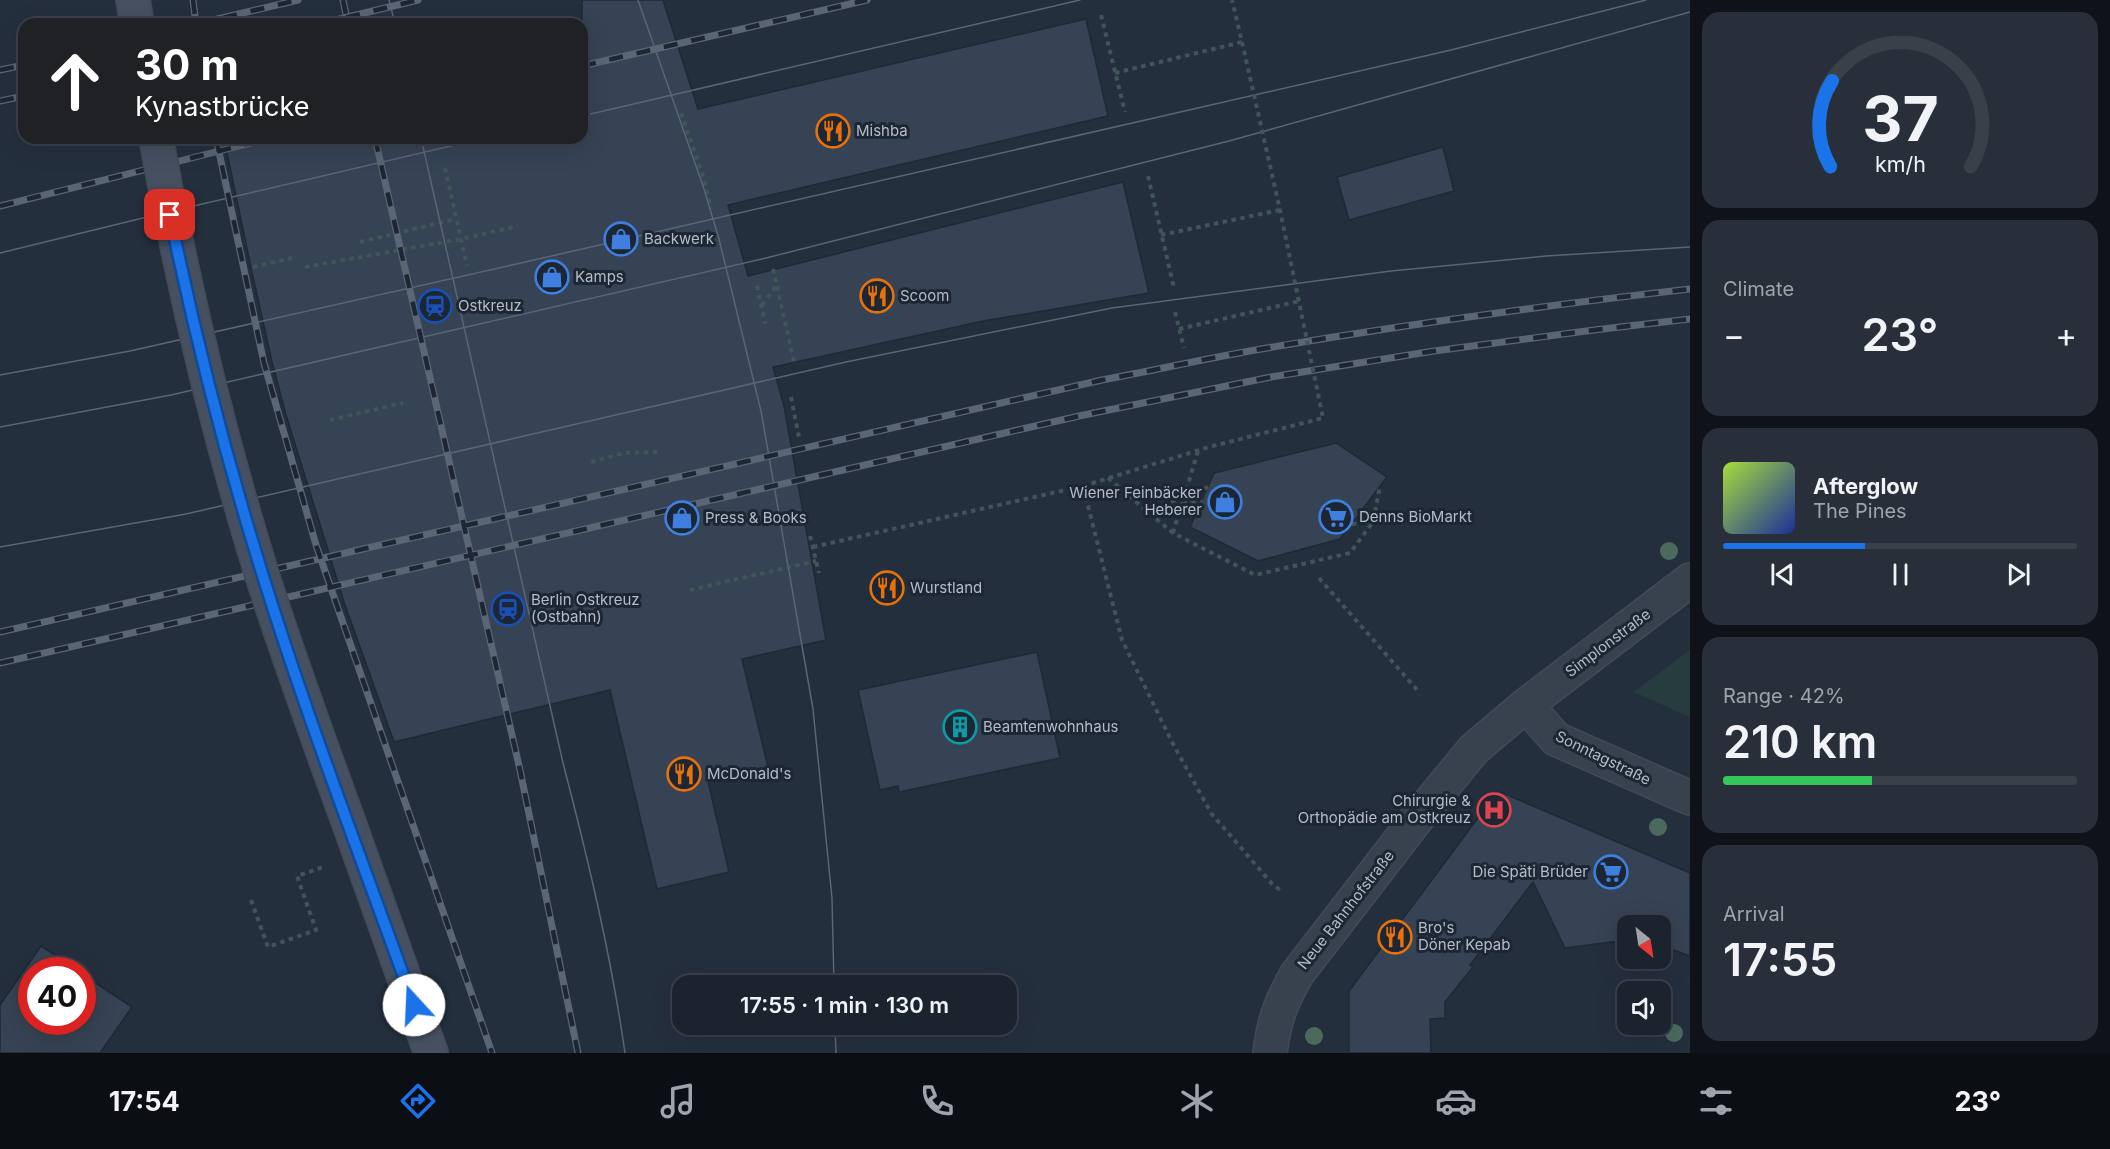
<!DOCTYPE html>
<html lang="en">
<head>
<meta charset="utf-8">
<style>
	body { margin:0; font-family:Inter,sans-serif; background:#282f3a; color:#f1f3f6; height:100vh; display:flex; flex-direction:column; font-size:22px; white-space:nowrap }
	* { box-sizing:border-box; margin:0 }
	p { font-size:20px; color:#a0a4aa }
	.icon { flex:none; width:33px; height:33px; fill:none; stroke:currentColor; stroke-width:2; stroke-linecap:round; stroke-linejoin:round }
	.map { position:relative; flex:1; overflow:hidden }
	.side { display:flex; flex-direction:column; gap:12px; padding:12px; background:#0f1319; width:420px }
	.side>* { flex:none }
	.banner { position:absolute; left:18px; top:18px; width:570px; height:126px; border-radius:18px; box-shadow:0 6px 24px #0002,0 0 0 2px #39404a; background:#202124; color:#fff; overflow:hidden }
	.needle { width:39px; rotate:150deg }
	.fabs { position:absolute; left:1617px; top:915px; display:grid; gap:12px }
	.fabs a { display:grid; place-items:center; width:54px; height:54px; border-radius:12px; background:#1b232e; box-shadow:0 6px 24px #0002,0 0 0 2px #39404a; font-size:30px }
	.speed { position:absolute; left:18px; top:957px; display:flex; gap:12px; font-size:30px; font-weight:700; text-align:center }
	.speed>* { display:grid; place-content:center; width:78px; height:78px; border-radius:50%; background:#1b232e; box-shadow:0 6px 24px #0002,0 0 0 2px #39404a; line-height:1 }
	.speed .limit { border:9px solid #d22; background:#fff; color:#111 }
	.pin { position:absolute; display:grid; place-items:center; width:51px; height:51px; color:#fff; margin:-26px; border-radius:12px; box-shadow:0 3px 9px #0006 }
	.me { position:absolute; width:66px; margin:-33px; rotate:340deg; stroke-linejoin:round; filter:drop-shadow(0 0 4px #0008) }
	.turn { display:flex; align-items:center; gap:21px; height:126px; padding:0 18px; font-size:27px }
	.turn .icon { width:78px; height:78px; stroke-width:2.5 }
	.turn b { display:block; font-size:42px; line-height:51px }
	.big { font-size:45px; font-weight:600; line-height:1.1 }
	.side .tile { flex:1; display:flex; flex-direction:column; justify-content:center; gap:9px; min-width:0; padding:0 21px; border-radius:18px; background:#282f3a }
	.side .dial { align-items:center; gap:0 }
	.dial svg { height:156px; overflow:visible; fill:none; stroke:#39404a; stroke-width:7; stroke-linecap:round; text-anchor:middle }
	.dial text { fill:#f1f3f6; stroke:none }
	.song { display:flex; align-items:center; gap:18px }
	.cover { width:72px; height:72px; border-radius:9px; background:linear-gradient(135deg,hsl(80 70% 55%),hsl(230 70% 35%)) }
	.played { height:6px; border-radius:3px; background:linear-gradient(90deg,#1a73e8 40%,#39404a 40%) }
	.keys { display:flex; justify-content:space-around; direction:ltr }
	.heat { display:flex; justify-content:space-between; align-items:center; font-size:33px; direction:ltr }
	.charge { height:9px; border-radius:4px; background:linear-gradient(90deg,#34c759 42%,#39404a 0) }
	.trip { position:absolute; left:672px; top:975px; width:345px; height:60px; border-radius:18px; background:#1b232e; box-shadow:0 6px 24px #0002,0 0 0 2px #39404a; font-weight:600; line-height:60px; text-align:center }
	.menu { display:flex; height:96px; justify-content:space-around; align-items:center; background:#0b0e12; color:#a0a4aa }
	.menu .icon { width:42px; height:42px }
	.menu .selected { color:#1a73e8 }
	.menu b { font-size:27px; color:#f1f3f6 }
	main { display:flex; flex:1; min-height:0 }
	.map>svg:first-child { display:block }
	.green { fill:#263c3f }
	.building { fill:#364354; stroke:#1f2835; stroke-width:1.5 }
	.lines { fill:none; stroke-linecap:round; stroke-linejoin:round }
	.street-casing { stroke:#414a57; stroke-width:36 }
	.secondary-casing { stroke:#414a57; stroke-width:36 }
	.path { stroke:#3f5557; stroke-width:4; stroke-dasharray:4.5 4.5; stroke-linecap:butt }
	.street { stroke:#38414e; stroke-width:33 }
	.secondary { stroke:#465061; stroke-width:33 }
	.tram { stroke:#5a6575; stroke-width:1.5 }
	.rail-casing { stroke:#5a6575; stroke-width:7 }
	.rail { stroke:#1d2633; stroke-width:4.5; stroke-dasharray:14; stroke-linecap:butt }
	.secondary-bridge-casing { stroke:#414a57; stroke-width:36; stroke-linecap:butt }
	.path-bridge { stroke:#3f5557; stroke-width:4; stroke-dasharray:4.5 4.5; stroke-linecap:butt }
	.secondary-bridge { stroke:#465061; stroke-width:33 }
	.tree { fill:#4b6a5d }
	.route-casing { stroke:#114b97; stroke-width:15 }
	.route { stroke:#1a73e8; stroke-width:10 }
	.labels { text-anchor:middle; stroke-width:6; stroke-linejoin:round; paint-order:stroke }
	.poi-label { font-size:15px; fill:#b4bcc9; stroke:#1d2633; text-anchor:start }
	.street-label { font-size:15px; fill:#b4bcc9; stroke:#1d2633 }
</style>
</head>
<body>
<main>
<div class="map">
<svg width="1690" height="1053" viewBox="0 0 1690 1053">
	<rect width="100%" height="100%" fill="#242f3e"/>
	<path class="green" d="M 1690,650 L 1690,717 L 1634,692 Z"/>
	<path class="building" d="M 582,0 L 663,0 L 698,109 L 1086,19 L 1108,116 L 728,205 L 748,276 L 1123,182 L 1149,293 L 983,321 L 773,367 L 784,406 L 826,640 L 742,659 L 768,767 L 708,781 L 729,872 L 657,889 L 610,690 L 394,742 L 345,605 L 286,415 L 272,362 L 251,268 L 224,138 L 582,138 Z
		M 1443,147 L 1454,191 L 1349,220 L 1337,177 Z
		M 1336,443 L 1387,477 L 1340,539 L 1258,561 L 1190,527 L 1214,473 Z
		M 1037,652 L 1060,758 L 899,792 L 898,786 L 880,790 L 858,690 Z
		M 1498,791 L 1690,873 L 1690,956 L 1660,945 L 1660,926 L 1628,926 L 1628,945 L 1619,941 L 1565,948 L 1533,882 L 1470,965 L 1473,967 L 1445,1002 L 1445,1018 L 1430,1019 L 1431,1053 L 1349,1053 L 1349,991 Z
		M 41,946 L 78,970 L 32,970 L 32,1022 L 82,1022 L 82,974 L 132,1007 L 100,1053 L 0,1053 L 0,1005 Z"/>
	<g class="lines">
		<defs>
			<path id="street" d="M 1526,705 L 1556,739 L 1690,798
				M 1270,1053 C 1274,1020 1281,1002 1297,974 L 1418,817 L 1474,749 L 1526,705 L 1690,580"/>
			<path id="secondary" d="M 133,0 L 137,24
				M 350,826 L 431,1053"/>
		</defs>
		<use href="#street" class="street-casing"/>
		<use href="#secondary" class="secondary-casing"/>
		<path class="path" d="M 1101,15 L 1125,112
			M 1115,73 L 1242,42 L 1232,0
			M 681,113 L 704,179 L 711,209
			M 445,168 L 467,266
			M 1148,176 L 1174,288
			M 1161,235 L 1280,210
			M 360,242 L 456,219
			M 253,267 L 292,258
			M 305,267 L 461,239 L 518,226
			M 773,269 L 794,362
			M 757,286 L 765,324
			M 762,305 L 776,286
			M 1175,312 L 1184,348
			M 1179,329 L 1300,301
			M 791,397 L 799,437
			M 330,420 L 403,403
			M 591,462 L 624,453 L 658,452
			M 1108,478 L 1173,533 L 1255,575 L 1350,553 L 1373,522 L 1380,486
			M 1083,486 L 1209,447 L 1323,418
			M 1363,509 L 1372,522
			M 1156,510 L 1202,500
			M 1146,512 L 1208,487
			M 1150,512 L 1196,513
			M 1352,524 L 1372,522
			M 1173,533 L 1198,451
			M 810,536 L 819,573
			M 813,547 L 1083,486 L 1122,640 L 1172,742 L 1211,813 L 1273,885 L 1282,891
			M 1319,578 L 1419,692
			M 690,590 L 816,561
			M 251,900 L 268,947 L 316,930 L 297,876 L 323,867"/>
		<use href="#street" class="street"/>
		<use href="#secondary" class="secondary"/>
		<path class="tram" d="M 389,0 L 395,24
			M 638,0 L 704,189 L 719,239 L 761,411 L 813,709 L 832,898 L 834,986
			M 582,116 L 1080,0
			M 421,138 L 563,763 C 588,859 611,955 625,1053
			M 0,253 L 155,215 L 485,138
			M 0,375 L 130,351 L 534,260 L 1451,50 L 1646,0
			M 0,427 L 171,395 L 766,258 L 1229,141 L 1690,12
			M 0,547 L 186,514 L 846,362 L 1112,308 L 1391,271 L 1546,256 L 1690,247
			M 835,1024 L 836,1053"/>
		<defs>
			<path id="rail" d="M 193,0 L 196,24
				M 343,0 L 348,24
				M 196,24 L 298,0
				M 319,24 L 418,0
				M 582,66 L 867,0
				M 0,70 L 24,65
				M 0,101 L 24,96
				M 216,138 L 264,363 L 316,545 L 492,1053
				M 375,138 L 520,770 L 578,1053
				M 0,206 L 271,138
				M 0,632 L 1102,380 C 1157,370 1212,357 1267,348 C 1408,324 1549,305 1690,289
				M 0,663 L 1079,416 L 1271,377 L 1434,351 L 1594,330 L 1690,319"/>
		</defs>
		<use href="#rail" class="rail-casing"/>
		<use href="#rail" class="rail"/>
		<defs>
			<path id="secondary-bridge" d="M 156,138 C 183,287 218,434 263,578 C 290,662 320,744 350,826"/>
		</defs>
		<use href="#secondary-bridge" class="secondary-bridge-casing"/>
		<path class="path-bridge" d="M 1242,42 L 1280,210 L 1323,418"/>
		<use href="#secondary-bridge" class="secondary-bridge"/>
	</g>
	<g class="tree">
		<circle cx="1669" cy="551" r="9"/>
		<circle cx="1658" cy="827" r="9"/>
		<circle cx="1674" cy="1033" r="9"/>
		<circle cx="1314" cy="1036" r="9"/>
	</g>
	<g class="lines">
		<defs>
			<path id="route" d="M 170,215 C 195,337 226,458 263,576 C 308,721 363,863 414,1005"/>
		</defs>
		<use href="#route" class="route-casing"/>
		<use href="#route" class="route"/>
	</g>
	<defs>
		<symbol id="restaurant-ring" viewBox="-11 -11 22 22"><circle r="9.5" fill="#1d2633" stroke="#e8710a" stroke-width="1.5"/><path d="M-5-6h1v4h1v-4h1v4h1v-4h1v5L-1.5 .5V6h-2V.5L-5-1ZM5-6V6H3V1.5H1.5Q1.5-4 5-6Z" fill="#e8710a"/></symbol>
		<symbol id="shop-ring" viewBox="-11 -11 22 22"><circle r="9.5" fill="#1d2633" stroke="#3f7fe0" stroke-width="1.5"/><path d="M-5-2.5h2.3a2.7 3.5 0 0 1 5.4 0H5L5.5 6h-11ZM-1.5-2.5h3a1.5 2.3 0 0 0-3 0Z" fill="#3f7fe0"/></symbol>
		<symbol id="station-ring" viewBox="-11 -11 22 22"><circle r="9.5" fill="#1d2633" stroke="#1a4fb4" stroke-width="1.5"/><path d="M-3-6H3Q5-6 5-4V2Q5 4 3 4L4.5 6H3L1.5 4h-3L-3 6H-4.5L-3 4Q-5 4-5 2V-4Q-5-6-3-6ZM-3.5-4v3h7v-3ZM-3.5 1v1.5H-2V1ZM2 1v1.5H3.5V1Z" fill="#1a4fb4"/></symbol>
		<symbol id="supermarket-ring" viewBox="-11 -11 22 22"><circle r="9.5" fill="#1d2633" stroke="#3f7fe0" stroke-width="1.5"/><path d="M-6-5.5h2.5l.6 2H6L4.5 2H-2.5L-4.4-4H-6ZM-1.5 3.2a1.3 1.3 0 1 0 .1 0ZM3 3.2a1.3 1.3 0 1 0 .1 0Z" fill="#3f7fe0"/></symbol>
		<symbol id="building-ring" viewBox="-11 -11 22 22"><circle r="9.5" fill="#1d2633" stroke="#0f9aa8" stroke-width="1.5"/><path d="M-4-6H4V6H1V3H-1V6H-4ZM-2.5-4.3h1.7v1.8h-1.7ZM.8-4.3h1.7v1.8H.8ZM-2.5-1h1.7V.8h-1.7ZM.8-1h1.7V.8H.8Z" fill="#0f9aa8"/></symbol>
		<symbol id="hospital-ring" viewBox="-11 -11 22 22"><circle r="9.5" fill="#1d2633" stroke="#e0444e" stroke-width="1.5"/><path d="M-5-5h3v3.5h4V-5h3V5h-3V1.5h-4V5h-3Z" fill="#e0444e"/></symbol>
	</defs>
	<g fill-rule="evenodd">
		<use href="#restaurant-ring" x="814" y="112" width="38" height="38"/>
		<use href="#shop-ring" x="602" y="220" width="38" height="38"/>
		<use href="#shop-ring" x="533" y="258" width="38" height="38"/>
		<use href="#restaurant-ring" x="858" y="277" width="38" height="38"/>
		<use href="#station-ring" x="416" y="287" width="38" height="38"/>
		<use href="#shop-ring" x="1206" y="483" width="38" height="38"/>
		<use href="#supermarket-ring" x="1317" y="498" width="38" height="38"/>
		<use href="#shop-ring" x="663" y="499" width="38" height="38"/>
		<use href="#restaurant-ring" x="868" y="569" width="38" height="38"/>
		<use href="#station-ring" x="489" y="590" width="38" height="38"/>
		<use href="#building-ring" x="941" y="708" width="38" height="38"/>
		<use href="#restaurant-ring" x="665" y="755" width="38" height="38"/>
		<use href="#hospital-ring" x="1475" y="791" width="38" height="38"/>
		<use href="#supermarket-ring" x="1592" y="853" width="38" height="38"/>
		<use href="#restaurant-ring" x="1376" y="918" width="38" height="38"/>
	</g>
	<g class="labels">
		<g class="poi-label">
			<text x="856" y="136">Mishba</text>
			<text x="644" y="244">Backwerk</text>
			<text x="575" y="282">Kamps</text>
			<text x="900" y="301">Scoom</text>
			<text x="458" y="311">Ostkreuz</text>
			<text x="1202" y="498" text-anchor="end">Wiener Feinbäcker<tspan x="1202" dy="17">Heberer</tspan></text>
			<text x="1359" y="522">Denns BioMarkt</text>
			<text x="705" y="523">Press &amp; Books</text>
			<text x="910" y="593">Wurstland</text>
			<text x="531" y="605">Berlin Ostkreuz<tspan x="531" dy="17">(Ostbahn)</tspan></text>
			<text x="983" y="732">Beamtenwohnhaus</text>
			<text x="707" y="779">McDonald's</text>
			<text x="1471" y="806" text-anchor="end">Chirurgie &amp;<tspan x="1471" dy="17">Orthopädie am Ostkreuz</tspan></text>
			<text x="1588" y="877" text-anchor="end">Die Späti Brüder</text>
			<text x="1418" y="933">Bro's<tspan x="1418" dy="17">Döner Kepab</tspan></text>
		</g>
		<g class="street-label">
			<text transform="translate(1608 643) rotate(-37)" y="5">Simplonstraße</text>
			<text transform="translate(1603 758) rotate(26)" y="5">Sonntagstraße</text>
			<text transform="translate(1346 910) rotate(-52)" y="5">Neue Bahnhofstraße</text>
		</g>
	</g>
</svg>
<div class="fabs">
<a><svg class="needle" viewBox="-14 -14 28 28"><path d="M0-13l5 13h-10z" fill="#e53935"/><path d="M0 13l5-13h-10z" fill="#a0a4aa"/></svg></a>
<a><svg class="icon" aria-label="sound" viewBox="0 0 24 24"><path d="M4 9h4l5-4v14l-5-4H4zM17 9q2 3 0 6"/></svg></a>
</div>
<div class="speed"><div class="limit">40</div></div>
<div class="pin" style="left:170px;top:215px;background:#d93025"><svg class="icon" aria-label="arrive" viewBox="0 0 24 24"><path d="M6 21V4h12l-3 4 3 4H6"/></svg></div>
<svg class="me" style="left:414px;top:1005px" viewBox="-20 -20 40 40"><circle r="19" fill="#fff"/><path d="M0-13L10 11 0 6-10 11z" fill="#1a73e8"/></svg>
<div class="trip">17:55 · 1 min · 130 m</div>
<div class="banner">
<div class="turn"><svg class="icon" aria-label="ahead" viewBox="0 0 24 24"><path d="M12 20V5M6 11l6-6 6 6"/></svg><div><b>30 m</b>Kynastbrücke</div></div>
</div>
</div>
<section class="side">
<div class="tile dial"><svg viewBox="0 0 100 80">
<path d="M14 69A42 42 0 1 1 86 69"/>
<path d="M14 69A42 42 0 0 1 15 25" stroke="#1a73e8"/>
<text x="50" y="56" font-size="32" font-weight="700">37</text>
<text x="50" y="72" font-size="11">km/h</text>
</svg></div>
<div class="tile"><p>Climate</p>
<div class="heat"><a>−</a><b class="big">23°</b><a>+</a></div>
</div>
<div class="tile">
<div class="song"><i class="cover"></i><div><b>Afterglow</b><p>The Pines</p></div></div>
<div class="played"></div>
<div class="keys"><svg class="icon" aria-label="previous" viewBox="0 0 24 24"><path d="M18 5L8 12l10 7zM5 5v14"/></svg><svg class="icon" aria-label="pause" viewBox="0 0 24 24"><path d="M8 5v14M16 5v14"/></svg><svg class="icon" aria-label="next" viewBox="0 0 24 24"><path d="M6 5l10 7-10 7zM19 5v14"/></svg></div>
</div>
<div class="tile"><p>Range · 42%</p><b class="big">210 km</b><div class="charge"></div></div>
<div class="tile"><p>Arrival</p><b class="big">17:55</b></div>
</section>
</main>
<nav class="menu">
<b>17:54</b>
<svg class="icon selected" aria-label="directions" viewBox="0 0 24 24"><path d="M12 3l9 9-9 9-9-9zM9 14v-3h6M13 9l2 2-2 2"/></svg>
<svg class="icon" aria-label="music" viewBox="0 0 24 24"><path d="M9 18V5l10-2v13"/><circle cx="6" cy="18" r="3"/><circle cx="16" cy="16" r="3"/></svg>
<svg class="icon" aria-label="phone" viewBox="0 0 24 24"><path d="M5 4h4l2 5-3 2q2 4 5 5l2-3 5 2v4C11 20 4 13 5 4z"/></svg>
<svg class="icon" aria-label="climate" viewBox="0 0 24 24"><path d="M12 3v18M4 7l16 10M4 17L20 7"/></svg>
<svg class="icon" aria-label="car" viewBox="0 0 24 24"><path d="M5 17H2v-5l4-1 3-4h7l3 4 3 1v5h-3M9 17h6M6 11h13"/><circle cx="7" cy="17" r="2"/><circle cx="17" cy="17" r="2"/></svg>
<svg class="icon" aria-label="filters" viewBox="0 0 24 24"><path d="M4 7h16M4 17h16"/><circle cx="9" cy="7" r="2"/><circle cx="15" cy="17" r="2"/></svg>
<b>23°</b>
</nav>
</body>
</html>
